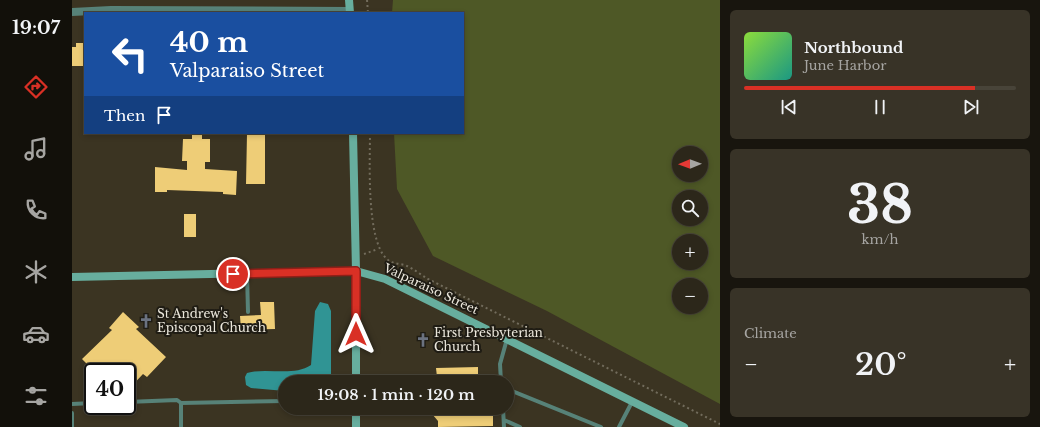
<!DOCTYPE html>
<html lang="en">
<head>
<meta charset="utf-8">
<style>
	body { margin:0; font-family:"Libre Baskerville",serif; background:#383327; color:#f1f3f6; height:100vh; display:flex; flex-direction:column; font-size:15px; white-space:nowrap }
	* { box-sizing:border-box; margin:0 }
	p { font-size:13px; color:#a6a5a2 }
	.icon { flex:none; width:22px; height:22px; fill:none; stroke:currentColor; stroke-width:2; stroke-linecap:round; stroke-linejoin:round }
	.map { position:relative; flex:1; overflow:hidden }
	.drawer { display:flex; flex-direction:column; gap:10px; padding:10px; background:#18150e; width:320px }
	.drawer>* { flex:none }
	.banner { position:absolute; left:12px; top:12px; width:380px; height:122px; border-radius:0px; box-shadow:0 2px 6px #0003,0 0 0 1px #484439; background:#1a4fa0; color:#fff; overflow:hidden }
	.needle { width:26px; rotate:269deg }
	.buttons { position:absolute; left:600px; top:146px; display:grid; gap:8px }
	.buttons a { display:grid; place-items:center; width:36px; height:36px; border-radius:50%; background:#2c271a; box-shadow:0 2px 6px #0003,0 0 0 1px #484439; font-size:20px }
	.speed { position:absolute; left:12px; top:363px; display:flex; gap:8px; font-size:20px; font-weight:700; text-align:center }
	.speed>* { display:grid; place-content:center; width:52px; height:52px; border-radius:50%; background:#2c271a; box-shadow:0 2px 6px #0003,0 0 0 1px #484439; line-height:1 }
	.speed .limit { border:2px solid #111; border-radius:6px; background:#fff; color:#111 }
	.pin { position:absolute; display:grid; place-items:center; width:34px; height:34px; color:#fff; margin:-17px; border:2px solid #fff; border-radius:50%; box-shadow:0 1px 4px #0007 }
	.me { position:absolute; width:44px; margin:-22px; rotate:0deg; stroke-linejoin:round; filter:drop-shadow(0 0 3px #0008) }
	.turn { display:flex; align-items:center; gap:14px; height:84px; padding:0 20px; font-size:18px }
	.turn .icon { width:52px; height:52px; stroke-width:2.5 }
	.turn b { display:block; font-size:28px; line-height:34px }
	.then { display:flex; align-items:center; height:38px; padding:0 20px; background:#0003; gap:8px; font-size:15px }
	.big { font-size:30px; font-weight:600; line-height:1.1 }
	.drawer .widget { flex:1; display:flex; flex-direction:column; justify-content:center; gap:6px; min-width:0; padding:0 14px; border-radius:6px; background:#383327 }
	.drawer .dial { align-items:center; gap:0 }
	.dial b { font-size:52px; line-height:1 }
	.song { display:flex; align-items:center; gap:12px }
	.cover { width:48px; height:48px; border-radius:6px; background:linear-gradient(135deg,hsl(90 70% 55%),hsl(170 70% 35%)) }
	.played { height:4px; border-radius:2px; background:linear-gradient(90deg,#d93025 85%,#484439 85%) }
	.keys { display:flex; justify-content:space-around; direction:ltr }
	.heat { display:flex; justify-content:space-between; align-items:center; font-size:22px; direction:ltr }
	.trip { position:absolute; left:206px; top:375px; width:236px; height:40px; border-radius:20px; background:#2c271a; box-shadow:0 2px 6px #0003,0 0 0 1px #484439; font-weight:600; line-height:40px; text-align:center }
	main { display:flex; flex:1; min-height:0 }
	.menu { display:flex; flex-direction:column; width:72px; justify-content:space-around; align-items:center; background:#12100a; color:#a6a5a2 }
	.menu .icon { width:28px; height:28px }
	.menu .active { color:#d93025 }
	.menu b { font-size:18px; color:#f1f3f6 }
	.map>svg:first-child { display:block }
	.green { fill:#4e5826; fill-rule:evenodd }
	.water { fill:#309494 }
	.building { fill:#eecd77 }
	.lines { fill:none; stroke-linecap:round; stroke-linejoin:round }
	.path { stroke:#726c5c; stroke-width:2; stroke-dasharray:2 3; stroke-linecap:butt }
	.lane { stroke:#578278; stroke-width:4 }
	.street { stroke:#578278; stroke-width:8 }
	.secondary { stroke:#67ae9e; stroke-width:8 }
	.route-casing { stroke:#8d1f18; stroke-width:10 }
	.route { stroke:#d93025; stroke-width:7 }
	.labels { text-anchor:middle; stroke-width:4; stroke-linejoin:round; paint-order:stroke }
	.street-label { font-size:12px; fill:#ebe7dc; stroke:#1f1c14 }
	.poi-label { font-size:12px; fill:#ebe7dc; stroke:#1f1c14; text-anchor:start }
</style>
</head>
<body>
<main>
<nav class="menu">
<b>19:07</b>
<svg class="icon active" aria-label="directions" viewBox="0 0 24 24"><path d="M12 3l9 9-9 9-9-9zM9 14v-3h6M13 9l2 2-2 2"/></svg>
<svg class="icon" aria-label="music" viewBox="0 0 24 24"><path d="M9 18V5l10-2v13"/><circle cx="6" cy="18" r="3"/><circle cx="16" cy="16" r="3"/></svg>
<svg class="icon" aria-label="phone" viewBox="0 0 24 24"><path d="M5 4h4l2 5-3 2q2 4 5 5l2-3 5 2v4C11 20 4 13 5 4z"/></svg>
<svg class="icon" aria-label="climate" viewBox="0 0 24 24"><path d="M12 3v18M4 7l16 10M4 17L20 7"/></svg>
<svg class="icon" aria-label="car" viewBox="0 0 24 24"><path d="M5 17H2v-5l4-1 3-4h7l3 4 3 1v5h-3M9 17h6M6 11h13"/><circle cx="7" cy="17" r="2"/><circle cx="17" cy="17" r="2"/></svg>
<svg class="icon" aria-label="filters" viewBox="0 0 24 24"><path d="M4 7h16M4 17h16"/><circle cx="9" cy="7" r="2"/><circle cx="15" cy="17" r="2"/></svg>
</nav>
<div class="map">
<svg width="648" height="427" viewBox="0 0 648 427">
	<rect width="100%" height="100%" fill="#3b3422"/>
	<path class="green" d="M 321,0 L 648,0 L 648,404 L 475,311 L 361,256 L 325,189 L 322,133 L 391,133 L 391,13 L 320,13 ZM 607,153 L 629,153 L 629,175 L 607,175 ZM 607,197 L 629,197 L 629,219 L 607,219 ZM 607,241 L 629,241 L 629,263 L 607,263 ZM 607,285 L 629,285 L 629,307 L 607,307 Z"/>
	<path class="water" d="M 248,302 L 256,304 L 259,311 L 259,382 L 213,382 L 213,391 L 179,388 L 174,385 L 173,377 L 175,373 C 195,367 221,377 239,365 L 243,311 Z"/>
	<path class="building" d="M 4,43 L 13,43 L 13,66 L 0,66 L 0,47 L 4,47 Z
		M 120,134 L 130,134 L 130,139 L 138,139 L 138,162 L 133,162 L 133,169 L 165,171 L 164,195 L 151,194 L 151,192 L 95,190 L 95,192 L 83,192 L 83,167 L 115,170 L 115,161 L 110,161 L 111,139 L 120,139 Z
		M 175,134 L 193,134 L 193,184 L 174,184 Z
		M 112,214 L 124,214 L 124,237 L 112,237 Z
		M 188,302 L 202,302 L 203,329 L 169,330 L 168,316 L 189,315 Z
		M 51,312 L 67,327 L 64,329 L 94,357 L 75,377 L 71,374 L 55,391 L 55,372 L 23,372 L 10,359 L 40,330 L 37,328 Z
		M 406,367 L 406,382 L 360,382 L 365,377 L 364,368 Z
		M 355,408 L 407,408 L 405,409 L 421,416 L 421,426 L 366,427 L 366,421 Z"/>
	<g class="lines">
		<path class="path" d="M 295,0 L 296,13
			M 298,133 C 298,161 294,241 315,259 C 321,265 329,263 335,266 C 342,269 349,275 356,279 L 648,424
			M 292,254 L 306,249"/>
		<path class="lane" d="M 175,274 L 176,312
			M 429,382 L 428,364 L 435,339
			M 435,389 L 529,427
			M 55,402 L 105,400 L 109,403 L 213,401
			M 0,404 L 21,403
			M 431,408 L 432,427
			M 0,413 L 0,427
			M 432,420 L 448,427
			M 109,427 L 109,403
			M 547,427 L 560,402"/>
		<path class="street" d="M 0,12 L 39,10 L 277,11"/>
		<path class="secondary" d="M 277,0 L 278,13
			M 281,133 L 284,271 L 284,382
			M 0,277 L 284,271 L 313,279 L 612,427
			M 284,408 L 284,427"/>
	</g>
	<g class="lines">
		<defs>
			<path id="route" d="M 161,274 L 284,271 L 284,334"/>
		</defs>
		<use href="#route" class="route-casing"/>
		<use href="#route" class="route"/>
	</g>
	<defs>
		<symbol id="church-bare" viewBox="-9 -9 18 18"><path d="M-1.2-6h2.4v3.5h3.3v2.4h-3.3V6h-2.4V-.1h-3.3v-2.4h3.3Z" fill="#6b7280" stroke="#1f1c14" stroke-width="2.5" paint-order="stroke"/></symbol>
	</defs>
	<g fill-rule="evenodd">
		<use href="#church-bare" x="64" y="311" width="20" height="20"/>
		<use href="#church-bare" x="341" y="330" width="20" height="20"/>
	</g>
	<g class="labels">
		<g class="street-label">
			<text transform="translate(359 289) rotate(25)" y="4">Valparaiso Street</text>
		</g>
		<g class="poi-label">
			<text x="85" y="318">St Andrew's<tspan x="85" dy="14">Episcopal Church</tspan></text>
			<text x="362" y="337">First Presbyterian<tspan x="362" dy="14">Church</tspan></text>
		</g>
	</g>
</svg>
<div class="buttons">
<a><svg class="needle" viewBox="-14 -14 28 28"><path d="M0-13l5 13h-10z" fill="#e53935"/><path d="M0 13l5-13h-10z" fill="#a6a5a2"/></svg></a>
<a><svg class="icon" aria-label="search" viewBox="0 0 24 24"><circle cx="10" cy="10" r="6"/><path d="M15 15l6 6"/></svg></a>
<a>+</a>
<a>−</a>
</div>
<div class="speed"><div class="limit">40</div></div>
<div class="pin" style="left:161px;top:274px;background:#d93025"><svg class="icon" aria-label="arrive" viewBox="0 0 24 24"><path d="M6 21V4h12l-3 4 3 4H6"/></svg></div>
<svg class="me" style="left:284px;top:334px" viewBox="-20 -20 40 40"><path d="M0-17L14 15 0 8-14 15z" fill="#d93025" stroke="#fff" stroke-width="4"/></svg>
<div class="trip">19:08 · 1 min · 120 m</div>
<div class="banner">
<div class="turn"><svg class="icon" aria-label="left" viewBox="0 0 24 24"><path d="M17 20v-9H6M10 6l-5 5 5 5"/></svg><div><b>40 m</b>Valparaiso Street</div></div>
<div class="then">Then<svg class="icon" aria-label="arrive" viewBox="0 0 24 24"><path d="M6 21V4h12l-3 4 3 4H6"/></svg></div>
</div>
</div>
<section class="drawer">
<div class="widget">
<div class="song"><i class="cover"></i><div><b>Northbound</b><p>June Harbor</p></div></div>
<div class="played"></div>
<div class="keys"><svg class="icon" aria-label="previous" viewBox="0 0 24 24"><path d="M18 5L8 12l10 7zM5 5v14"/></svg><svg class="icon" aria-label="pause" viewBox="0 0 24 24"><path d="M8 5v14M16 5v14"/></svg><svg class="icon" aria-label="next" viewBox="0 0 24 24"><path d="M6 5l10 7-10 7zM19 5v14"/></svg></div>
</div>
<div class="widget dial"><b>38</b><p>km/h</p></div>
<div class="widget"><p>Climate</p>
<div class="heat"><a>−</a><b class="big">20°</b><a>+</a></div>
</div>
</section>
</main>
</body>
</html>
